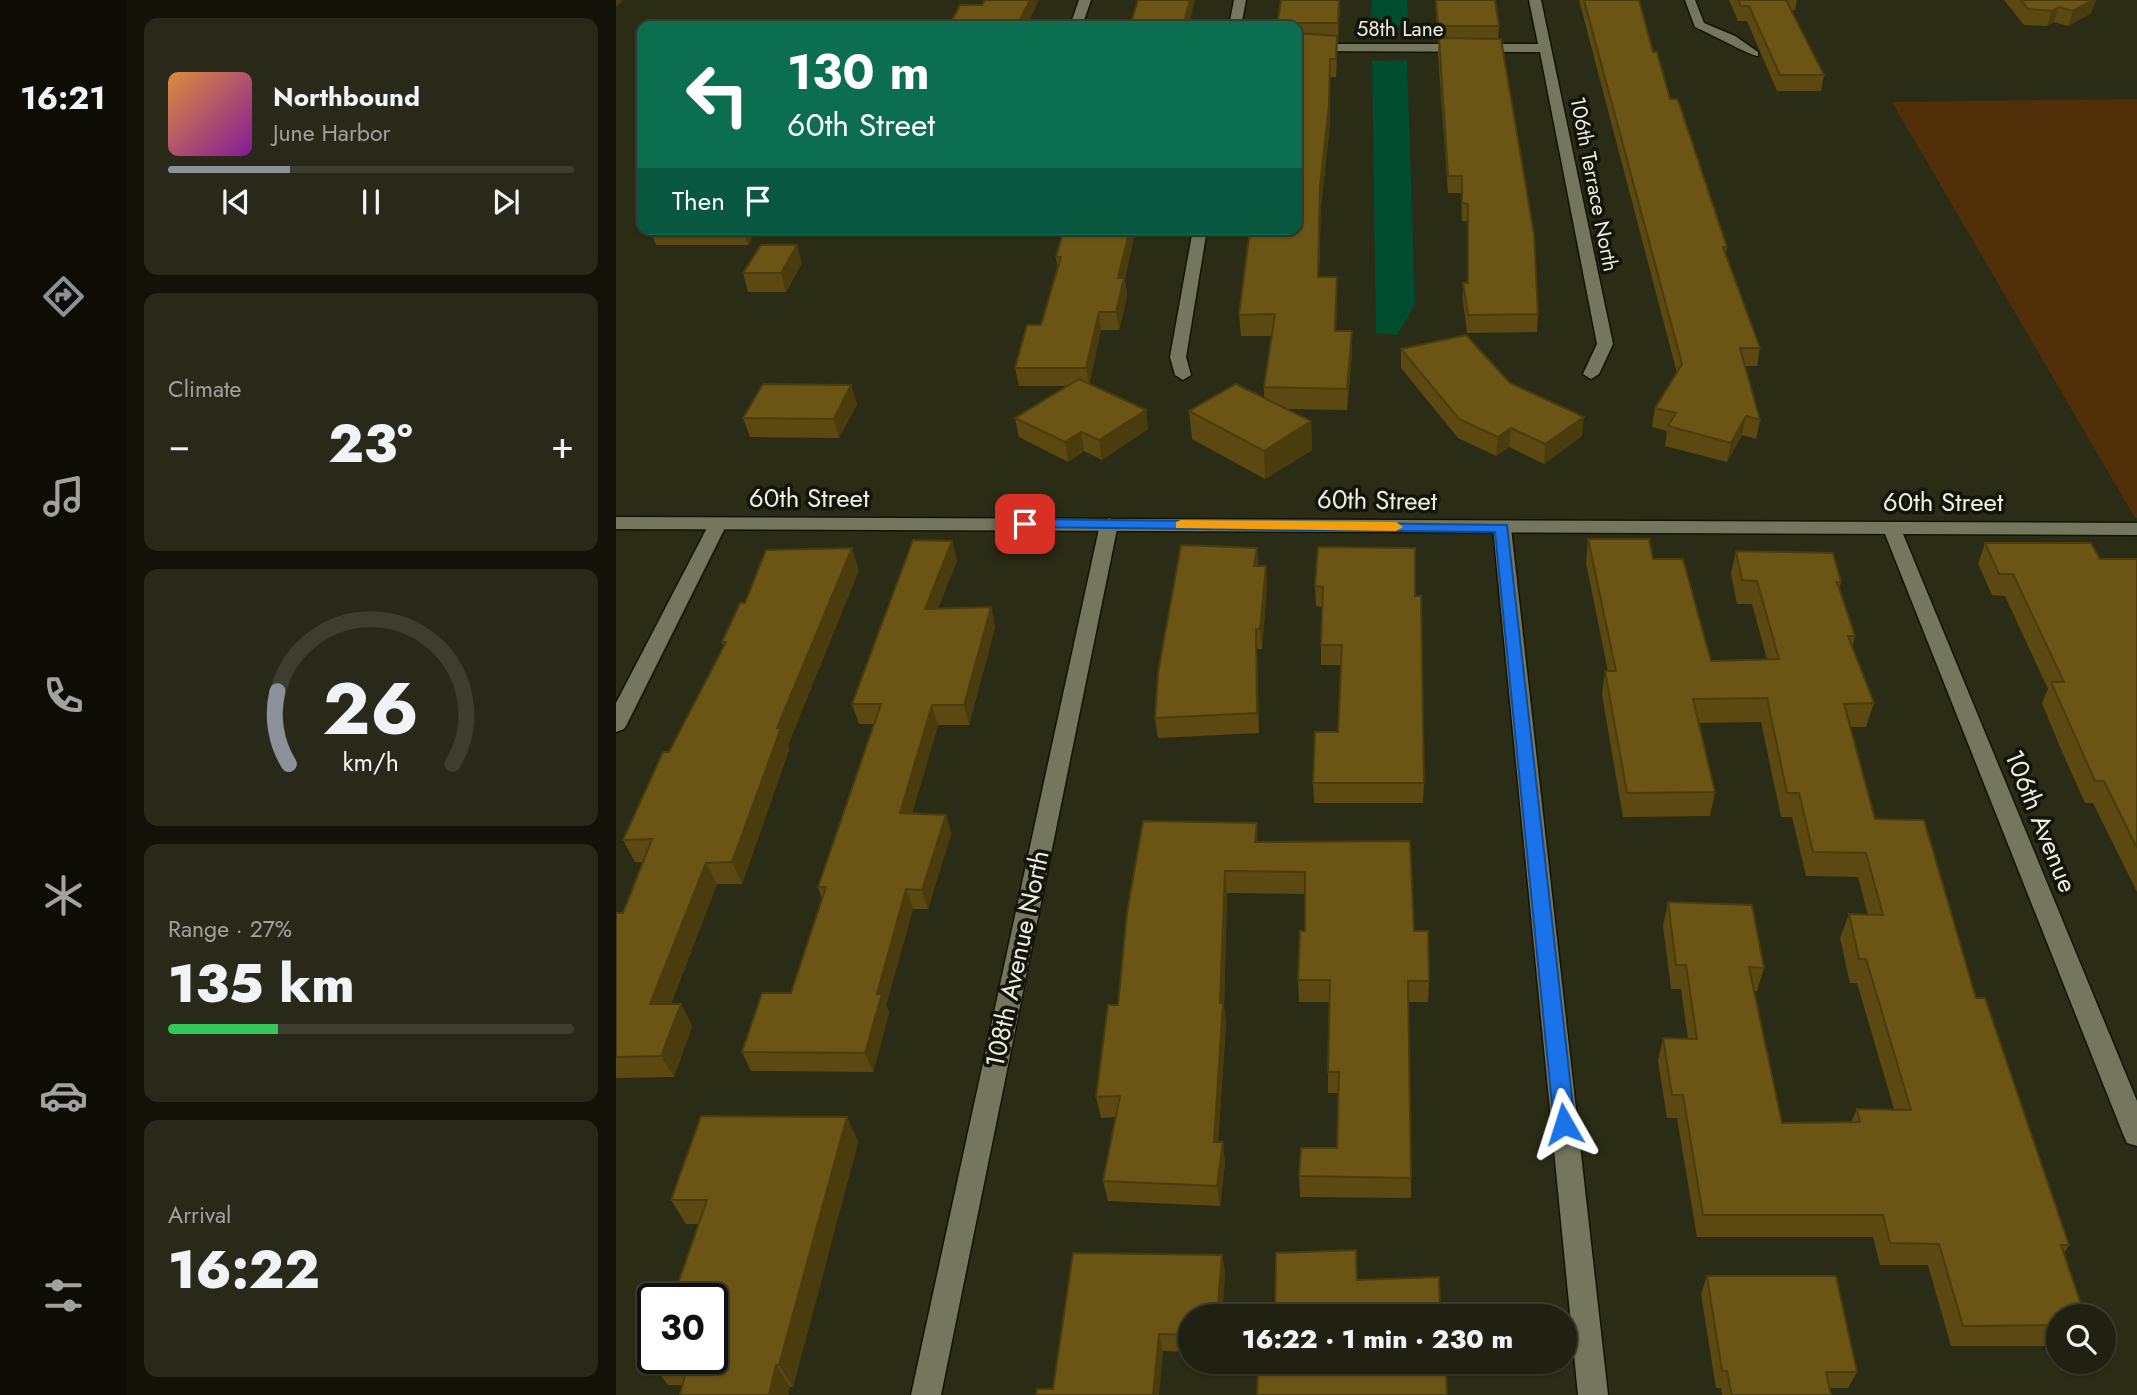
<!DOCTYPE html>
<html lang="en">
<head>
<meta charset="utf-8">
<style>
	body { margin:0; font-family:Jost,sans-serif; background:#282919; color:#f1f3f6; height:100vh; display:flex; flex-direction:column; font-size:26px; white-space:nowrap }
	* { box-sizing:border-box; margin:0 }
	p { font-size:23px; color:#a2a39f }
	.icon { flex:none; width:38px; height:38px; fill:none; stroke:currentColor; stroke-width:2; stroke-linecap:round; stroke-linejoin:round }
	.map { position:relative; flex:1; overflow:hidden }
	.details { display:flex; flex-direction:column; gap:18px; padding:18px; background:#121209; width:490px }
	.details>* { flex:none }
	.guide { position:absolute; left:21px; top:21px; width:665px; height:214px; border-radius:14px; box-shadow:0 2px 5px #0004,0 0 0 2px #3d3e30; background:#0b6e4f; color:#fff; overflow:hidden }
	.fabs { position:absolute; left:1430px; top:1304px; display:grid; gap:14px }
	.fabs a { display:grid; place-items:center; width:70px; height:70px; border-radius:50%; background:#202110; box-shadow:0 2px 5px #0004,0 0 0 2px #3d3e30; font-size:35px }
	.speed { position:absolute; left:21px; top:1283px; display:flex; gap:14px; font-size:35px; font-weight:700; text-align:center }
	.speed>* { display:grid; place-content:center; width:91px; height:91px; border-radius:50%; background:#202110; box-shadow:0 2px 5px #0004,0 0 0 2px #3d3e30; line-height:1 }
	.speed .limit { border:4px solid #111; border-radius:10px; background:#fff; color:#111 }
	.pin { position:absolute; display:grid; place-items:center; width:60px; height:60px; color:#fff; margin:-30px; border-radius:14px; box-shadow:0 4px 10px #0006 }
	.me { position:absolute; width:77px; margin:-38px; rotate:354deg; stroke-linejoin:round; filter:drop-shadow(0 0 5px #0008) }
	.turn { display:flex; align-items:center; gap:24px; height:147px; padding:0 35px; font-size:32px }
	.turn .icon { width:91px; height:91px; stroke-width:2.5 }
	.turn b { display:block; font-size:49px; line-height:60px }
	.then { display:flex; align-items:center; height:66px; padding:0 35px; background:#0003; gap:14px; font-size:26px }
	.big { font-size:52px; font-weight:800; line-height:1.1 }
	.details .tile { flex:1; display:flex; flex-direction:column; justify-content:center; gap:10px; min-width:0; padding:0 24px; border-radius:14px; background:#282919 }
	.details .dial { align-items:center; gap:0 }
	.dial svg { height:182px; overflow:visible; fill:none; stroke:#3d3e30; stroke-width:7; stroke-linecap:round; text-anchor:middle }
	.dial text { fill:#f1f3f6; stroke:none }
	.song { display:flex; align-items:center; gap:21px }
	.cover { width:84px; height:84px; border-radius:10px; background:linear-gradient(135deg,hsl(30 70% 55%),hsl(290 70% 35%)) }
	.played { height:7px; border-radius:4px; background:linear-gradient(90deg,#8c9099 30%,#3d3e30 30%) }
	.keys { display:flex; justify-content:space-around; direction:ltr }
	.heat { display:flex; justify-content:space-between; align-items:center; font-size:38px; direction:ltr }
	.charge { height:10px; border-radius:5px; background:linear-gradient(90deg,#34c759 27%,#3d3e30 0) }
	.trip { position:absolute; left:562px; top:1304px; width:399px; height:70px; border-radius:35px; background:#202110; box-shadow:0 2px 5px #0004,0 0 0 2px #3d3e30; font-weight:800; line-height:70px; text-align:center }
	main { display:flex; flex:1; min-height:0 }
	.menu { display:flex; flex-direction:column; width:126px; justify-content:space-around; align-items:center; background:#0d0d06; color:#a2a39f }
	.menu .icon { width:49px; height:49px }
	.menu .on { color:#8c9099 }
	.menu b { font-size:32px; color:#f1f3f6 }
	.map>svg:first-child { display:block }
	.green { fill:#513009 }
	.water { fill:#004d2f }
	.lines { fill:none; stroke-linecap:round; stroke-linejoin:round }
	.lane-casing { stroke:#131402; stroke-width:3 }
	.street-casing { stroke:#131402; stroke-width:3 }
	.secondary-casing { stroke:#131402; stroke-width:3 }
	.lane { fill:#74765d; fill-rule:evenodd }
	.street { fill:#74765d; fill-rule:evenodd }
	.secondary { fill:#74765d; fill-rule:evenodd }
	.wall { fill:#5c4911 }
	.shaded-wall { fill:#4b3c0e }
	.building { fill:#6b5514; stroke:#4b3c0e; stroke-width:2 }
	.route { fill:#1a73e8; stroke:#114b97; stroke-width:2 }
	.slow { fill:#f59e0b }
	.labels { text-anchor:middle; stroke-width:7; stroke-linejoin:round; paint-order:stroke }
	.far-street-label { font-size:21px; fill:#edeee0; stroke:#13140a }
	.street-label { font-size:26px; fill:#edeee0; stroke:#13140a }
</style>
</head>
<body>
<main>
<nav class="menu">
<b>16:21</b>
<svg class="icon on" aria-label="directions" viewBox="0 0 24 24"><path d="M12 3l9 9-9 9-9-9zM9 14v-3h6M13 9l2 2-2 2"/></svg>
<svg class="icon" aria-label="music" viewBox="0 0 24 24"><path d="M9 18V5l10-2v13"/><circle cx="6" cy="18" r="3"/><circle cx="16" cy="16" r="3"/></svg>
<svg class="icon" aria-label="phone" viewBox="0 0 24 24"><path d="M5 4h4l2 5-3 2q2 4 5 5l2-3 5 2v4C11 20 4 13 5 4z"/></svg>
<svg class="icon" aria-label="climate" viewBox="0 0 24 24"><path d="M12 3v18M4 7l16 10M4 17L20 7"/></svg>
<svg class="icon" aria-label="car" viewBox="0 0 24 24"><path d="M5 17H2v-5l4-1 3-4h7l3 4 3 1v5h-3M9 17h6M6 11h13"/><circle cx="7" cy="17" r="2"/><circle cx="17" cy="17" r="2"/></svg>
<svg class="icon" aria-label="filters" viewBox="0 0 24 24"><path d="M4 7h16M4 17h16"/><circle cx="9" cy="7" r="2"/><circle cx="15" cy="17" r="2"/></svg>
</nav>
<section class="details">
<div class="tile">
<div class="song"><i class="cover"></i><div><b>Northbound</b><p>June Harbor</p></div></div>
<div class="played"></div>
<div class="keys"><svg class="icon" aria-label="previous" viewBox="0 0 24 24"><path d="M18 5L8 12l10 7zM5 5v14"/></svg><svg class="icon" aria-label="pause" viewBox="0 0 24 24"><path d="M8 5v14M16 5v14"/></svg><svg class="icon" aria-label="next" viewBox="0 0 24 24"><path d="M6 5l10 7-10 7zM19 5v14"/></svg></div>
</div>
<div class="tile"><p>Climate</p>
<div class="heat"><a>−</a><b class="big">23°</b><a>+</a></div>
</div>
<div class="tile dial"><svg viewBox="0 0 100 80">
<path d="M14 69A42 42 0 1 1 86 69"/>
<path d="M14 69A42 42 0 0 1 9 37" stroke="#8c9099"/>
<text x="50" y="56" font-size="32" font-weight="700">26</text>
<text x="50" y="72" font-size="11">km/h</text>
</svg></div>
<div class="tile"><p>Range · 27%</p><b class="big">135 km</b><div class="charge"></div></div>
<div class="tile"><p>Arrival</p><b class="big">16:22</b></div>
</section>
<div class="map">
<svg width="1521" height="1395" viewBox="0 0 1521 1395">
	<rect width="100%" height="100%" fill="#2a2c16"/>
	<path class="green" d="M 1521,99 L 1521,518 L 1519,518 L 1276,102 Z"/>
	<path class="water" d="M 756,0 L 791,0 L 793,27 L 755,25 Z
		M 791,60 L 799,305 L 781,335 L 760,333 L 756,61 Z"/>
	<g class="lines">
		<defs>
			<path id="lane" d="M 1069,0 L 1079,0 L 1088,23 L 1119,36 L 1142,52 L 1142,56 C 1137,57 1091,32 1079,27 Z"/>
			<path id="street" d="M 463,0 L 475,0 L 466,26 L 454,26 Z
				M 618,0 L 630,0 L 625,26 L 613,26 Z
				M 913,0 L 925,0 L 997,344 L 983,374 L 975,379 L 967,374 L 981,344 L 924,52 L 681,51 L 681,44 L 922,44 Z
				M 577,229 L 591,229 L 570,357 L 575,375 L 567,380 L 559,375 L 554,357 Z
				M 102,518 L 111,524 L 11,724 L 8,729 L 0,732 L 0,703 L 93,524 Z
				M 493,518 L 502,524 L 325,1395 L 295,1395 L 484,524 Z
				M 886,522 L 895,528 L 992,1395 L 962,1395 L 877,528 Z
				M 1276,523 L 1285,529 L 1521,1101 L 1521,1146 L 1511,1143 L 1507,1134 L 1267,529 Z"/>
			<path id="secondary" d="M 0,517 L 1521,523 L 1521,535 L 0,529 Z"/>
		</defs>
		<use href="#lane" class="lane-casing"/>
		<use href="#street" class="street-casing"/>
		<use href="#secondary" class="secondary-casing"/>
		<use href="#lane" class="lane"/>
		<use href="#street" class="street"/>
		<use href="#secondary" class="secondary"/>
	</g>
	<path class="wall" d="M 724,0 L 720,77 L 714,77 L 714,124 L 705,206 L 703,277 L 721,277 L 720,331 L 736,353 L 731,410 L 671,409 L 695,421 L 696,450 L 649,479 L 576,439 L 573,411 L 648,398 L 648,387 L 656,336 L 625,336 L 623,315 L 681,229 L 681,26 L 661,26 Z
		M 819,0 L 879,0 L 883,26 L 882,39 L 922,314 L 921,332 L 851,333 L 847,301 L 847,283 L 851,283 L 851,221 L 846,221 L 845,193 L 832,193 L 822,54 L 823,41 L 822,41 Z
		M 963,0 L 1023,0 L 1037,52 L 1054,99 L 1111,247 L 1110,254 L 1144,348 L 1141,366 L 1129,366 L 1144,420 L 1140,439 L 1126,435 L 1111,462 L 1049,446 L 1051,431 L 1036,427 L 1039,408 L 1061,373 Z
		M 1113,0 L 1181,0 L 1179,10 L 1175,10 L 1208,75 L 1205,91 L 1161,91 L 1131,21 L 1122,21 Z
		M 1388,0 L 1480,0 L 1475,13 L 1452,26 L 1438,22 L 1431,26 L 1408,25 Z
		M 34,229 L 141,229 L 132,245 L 40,245 Z
		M 448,229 L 509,279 L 511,296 L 503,330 L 485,330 L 473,384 L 530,410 L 532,429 L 486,460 L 468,451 L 452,462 L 403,437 L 399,418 L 451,386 L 403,386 L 399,368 L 425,325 L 442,270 L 440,257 Z
		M 186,263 L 170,292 L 132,292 L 127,273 Z
		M 785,349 L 894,383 L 966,436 L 928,464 L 893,447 L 880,456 L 842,438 L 785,368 Z
		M 241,404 L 223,438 L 134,437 L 127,418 Z
		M 972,539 L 1037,559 L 1095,661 L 1151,659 L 1136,604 L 1121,604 L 1115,574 L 1120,551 L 1225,582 L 1223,589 L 1239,636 L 1236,647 L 1258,703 L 1250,727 L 1235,727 L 1259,819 L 1360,998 L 1453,1245 L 1448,1253 L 1442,1316 L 1442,1346 L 1335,1346 L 1312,1265 L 1264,1265 L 1257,1237 L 1081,1237 L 1061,1118 L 1051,1118 L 1042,1061 L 1047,1038 L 1072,1039 L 1065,989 L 1055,989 L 1047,926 L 1052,902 L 1148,968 L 1141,991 L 1138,991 L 1166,1123 L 1235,1122 L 1241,1109 L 1278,1109 L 1241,983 L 1234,983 L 1224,938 L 1233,914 L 1252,915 L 1242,877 L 1190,876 L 1176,817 L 1165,817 L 1145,722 L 1083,723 L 1099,792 L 1094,816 L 1007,817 L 986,695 L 989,671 L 992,671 L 970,563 Z
		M 336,541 L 341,561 L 322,608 L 375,607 L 379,627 L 353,725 L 322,725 L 296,814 L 330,815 L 335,834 L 312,909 L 297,909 L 270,1005 L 273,1013 L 257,1072 L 135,1071 L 126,1052 L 175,993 L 206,899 L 202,887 L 259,724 L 243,724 L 236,704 Z
		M 1369,543 L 1484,559 L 1521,559 L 1521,892 L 1477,803 L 1469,803 L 1444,747 L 1426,703 L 1432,689 L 1389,596 L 1376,595 L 1362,564 Z
		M 641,548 L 642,566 L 650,566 L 651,586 L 646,649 L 641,649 L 643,733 L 542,738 L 539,718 Z
		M 243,570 L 172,745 L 173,750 L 126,884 L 101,884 L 55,1004 L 65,1004 L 76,1026 L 58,1077 L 0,1078 L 0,913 L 7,913 L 27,862 L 19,862 L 7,840 L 108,647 L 106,642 L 129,603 Z
		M 699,586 L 799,596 L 808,783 L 807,803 L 698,803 L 697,783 L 722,732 L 725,665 L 705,665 L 705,645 L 706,607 L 700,606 Z
		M 642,842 L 798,931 L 813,981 L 812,1002 L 792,1002 L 795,1178 L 795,1198 L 684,1197 L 683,1176 L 721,1148 L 722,1093 L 712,1093 L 712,1072 L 713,1002 L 683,1002 L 682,980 L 689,931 L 689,894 L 611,893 L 608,1007 L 610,1024 L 602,1142 L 609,1163 L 604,1206 L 492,1201 L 487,1181 L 500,1117 L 485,1118 L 480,1097 L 502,1005 L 511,913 Z
		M 231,1117 L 242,1142 L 177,1387 L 174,1387 L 172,1395 L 64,1395 L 67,1385 L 52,1385 L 35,1363 L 83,1224 L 70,1224 L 55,1200 Z
		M 660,1253 L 824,1308 L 824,1316 L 660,1316 Z
		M 606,1255 L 609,1273 L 606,1316 L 574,1316 L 574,1352 L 547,1351 L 437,1389 Z
		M 1091,1276 L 1241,1372 L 1232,1388 L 1214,1388 L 1215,1395 L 1106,1395 L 1105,1388 L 1100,1388 L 1085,1294 Z"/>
	<path class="shaded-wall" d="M 0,0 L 7,0 L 0,7 Z
		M 414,0 L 423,0 L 411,26 L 401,26 Z
		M 574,0 L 579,0 L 573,26 L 567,26 Z
		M 723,0 L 724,0 L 722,41 L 722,23 Z
		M 1477,0 L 1480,0 L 1475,13 L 1452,26 L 1457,11 Z
		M 1443,7 L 1438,22 L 1431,26 L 1436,11 Z
		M 721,36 L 721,54 L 720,77 L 720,59 Z
		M 714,59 L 714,124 L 705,206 L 702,298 L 702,277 L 704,186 Z
		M 127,229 L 141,229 L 132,245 Z
		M 514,229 L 520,229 L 509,279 L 511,296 L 503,330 L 500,312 L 502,278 Z
		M 181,245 L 186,263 L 170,292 L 165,273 Z
		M 721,277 L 721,298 L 719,352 L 719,331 Z
		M 483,312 L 485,330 L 473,386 L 470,368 Z
		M 736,331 L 736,353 L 731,410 L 731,389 Z
		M 235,385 L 241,404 L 223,438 L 218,419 Z
		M 530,410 L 532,429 L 486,460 L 483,440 Z
		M 1130,416 L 1126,435 L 1111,462 L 1115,443 Z
		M 968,417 L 966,436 L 928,464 L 929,444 Z
		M 695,421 L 696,450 L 649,479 L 648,451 Z
		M 895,428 L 893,447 L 880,456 L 882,437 Z
		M 465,432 L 468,451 L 452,462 L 449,442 Z
		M 336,541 L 341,561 L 314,628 L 309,609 Z
		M 236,548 L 243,570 L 172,745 L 173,750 L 126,884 L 116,862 L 161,728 Z
		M 641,548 L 642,568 L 638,566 Z
		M 650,566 L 651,586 L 646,649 L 644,629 Z
		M 375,607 L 379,627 L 353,725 L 348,705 Z
		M 640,629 L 641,649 L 643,733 L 641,713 Z
		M 316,705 L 322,725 L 290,833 L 284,813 Z
		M 330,815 L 335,834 L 312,909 L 306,890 Z
		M 641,823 L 642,845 L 639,842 Z
		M 90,863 L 101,884 L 46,1026 L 34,1004 Z
		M 609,871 L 611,893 L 608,1007 L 610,1024 L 600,1162 L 598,1142 L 604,1003 Z
		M 290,889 L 297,909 L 270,1005 L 273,1013 L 257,1072 L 249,1053 L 261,994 Z
		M 65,1004 L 76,1026 L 58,1077 L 45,1056 Z
		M 231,1117 L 242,1142 L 177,1387 L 163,1365 Z
		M 607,1142 L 609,1163 L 604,1206 L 601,1186 Z
		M 606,1255 L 609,1273 L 606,1316 L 601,1316 Z
		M 543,1334 L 547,1351 L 543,1395 L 537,1395 Z
		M 160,1365 L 174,1387 L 172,1395 L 153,1395 Z"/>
	<path class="building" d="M 369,0 L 414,0 L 401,26 L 333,26 L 344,5 L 366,5 Z
		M 522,0 L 574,0 L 567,26 L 514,26 Z
		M 665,0 L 723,0 L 722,23 L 680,23 L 680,26 L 661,26 Z
		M 820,0 L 879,0 L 883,26 L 822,26 Z
		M 968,0 L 1023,0 L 1037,52 L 1041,52 L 1054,99 L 1061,99 L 1064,106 L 1111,247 L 1107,247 L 1144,348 L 1124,348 L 1144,420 L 1130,416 L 1115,443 L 1052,426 L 1060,413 L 1039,408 L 1066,364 Z
		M 1122,0 L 1170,0 L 1208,75 L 1164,75 L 1133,6 L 1125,6 Z
		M 1405,0 L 1477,0 L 1457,11 L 1443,7 L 1436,11 L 1412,9 Z
		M 681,33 L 721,36 L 720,59 L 714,59 L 713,104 L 704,186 L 702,277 L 721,277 L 719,331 L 736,331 L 731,389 L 648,387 L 659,314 L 623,315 L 634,229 L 681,229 Z
		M 823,38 L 885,39 L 918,234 L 922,314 L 852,315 L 847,283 L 852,283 L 852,204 L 846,203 L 846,176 L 832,176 Z
		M 448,229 L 514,229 L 502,278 L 508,278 L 500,312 L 483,312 L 470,368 L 399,368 L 411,325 L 425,325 L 445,257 L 440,257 Z
		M 145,245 L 181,245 L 165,273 L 127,273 Z
		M 850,335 L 894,383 L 968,417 L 929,444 L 895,428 L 882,437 L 843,419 L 785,349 Z
		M 463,379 L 530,410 L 483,440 L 465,432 L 449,442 L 399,418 Z
		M 147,384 L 235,385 L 218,419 L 127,418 Z
		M 620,384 L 695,421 L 648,451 L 573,411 Z
		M 972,539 L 1033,539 L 1037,559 L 1067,559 L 1095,661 L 1163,659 L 1141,581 L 1126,580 L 1120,551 L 1217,553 L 1225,582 L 1221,582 L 1239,636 L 1232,636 L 1258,703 L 1228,704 L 1259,819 L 1308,820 L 1360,998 L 1369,998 L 1453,1245 L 1445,1245 L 1469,1316 L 1442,1316 L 1442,1325 L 1347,1326 L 1323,1244 L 1274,1243 L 1267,1215 L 1087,1215 L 1067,1095 L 1056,1095 L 1047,1038 L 1081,1039 L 1070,965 L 1060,965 L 1052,902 L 1136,905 L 1148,968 L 1133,967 L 1166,1123 L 1244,1122 L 1241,1109 L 1295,1110 L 1250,959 L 1243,959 L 1233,914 L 1267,915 L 1250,853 L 1197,852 L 1183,793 L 1171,793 L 1151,698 L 1077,699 L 1099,792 L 1011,793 L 989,671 L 1000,671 Z
		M 297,540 L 336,541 L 309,609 L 375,607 L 348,705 L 316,705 L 284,813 L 330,815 L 306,890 L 290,889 L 261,994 L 266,994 L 249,1053 L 126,1052 L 146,993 L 175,993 L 210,887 L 202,887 L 265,704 L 236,704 Z
		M 1369,543 L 1475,543 L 1484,559 L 1521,559 L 1521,848 L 1488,781 L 1479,781 L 1454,725 L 1435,682 L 1448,682 L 1397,574 L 1383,574 Z
		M 565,545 L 641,548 L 638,566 L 650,566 L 644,629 L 640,629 L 641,713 L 539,718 L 542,673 Z
		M 702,547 L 799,548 L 799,596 L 805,596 L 808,783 L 697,783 L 699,732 L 722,732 L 726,645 L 705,645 L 707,587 L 699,586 Z
		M 236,548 L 161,728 L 165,728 L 116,862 L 90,863 L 34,1004 L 65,1004 L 45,1056 L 0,1057 L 0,913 L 7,913 L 36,839 L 7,840 L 47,752 L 53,752 L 110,642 L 106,642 L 124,603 L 129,603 L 150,550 Z
		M 527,821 L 641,823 L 639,842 L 794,841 L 798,931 L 812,931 L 813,981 L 792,981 L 795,1178 L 683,1176 L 685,1148 L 721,1148 L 723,1072 L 712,1072 L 714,980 L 682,980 L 684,931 L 689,931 L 689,872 L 609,871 L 604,1003 L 607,1003 L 598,1142 L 607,1142 L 601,1186 L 487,1181 L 504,1096 L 480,1097 L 492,1005 L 502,1005 L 511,913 Z
		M 85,1116 L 231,1117 L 163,1365 L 160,1365 L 153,1395 L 64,1395 L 72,1364 L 35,1363 L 37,1357 L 96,1358 L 96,1298 L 57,1298 L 91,1200 L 55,1200 Z
		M 740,1250 L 741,1280 L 823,1277 L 824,1308 L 659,1314 L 660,1253 Z
		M 457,1253 L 606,1255 L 601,1316 L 574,1316 L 574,1335 L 543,1334 L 537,1395 L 420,1395 L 421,1389 L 437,1389 Z
		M 1091,1276 L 1220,1276 L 1241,1372 L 1210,1372 L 1215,1395 L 1116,1395 L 1111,1371 L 1106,1371 Z
		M 830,1368 L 831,1395 L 641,1395 L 642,1371 Z"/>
	<path class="route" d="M 409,519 L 891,525 L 959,1124 L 956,1131 L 948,1133 L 941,1131 L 938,1124 L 879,532 L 404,527 L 402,524 Z"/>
	<path class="slow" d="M 565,520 L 780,522 L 787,527 L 780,531 L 560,528 L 560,522 Z"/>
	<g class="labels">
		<g class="far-street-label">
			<text x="784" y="36">58th Lane</text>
			<text transform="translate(978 184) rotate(79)" y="7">106th Terrace North</text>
		</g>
		<g class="street-label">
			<text x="193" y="507">60th Street</text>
			<text transform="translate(761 500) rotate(1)" y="9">60th Street</text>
			<text x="1327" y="511">60th Street</text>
			<text transform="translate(1425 821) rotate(68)" y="9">106th Avenue</text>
			<text transform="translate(401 959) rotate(-78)" y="9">108th Avenue North</text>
		</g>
	</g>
</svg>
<div class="fabs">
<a><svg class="icon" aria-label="search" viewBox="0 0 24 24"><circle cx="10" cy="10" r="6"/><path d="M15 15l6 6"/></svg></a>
</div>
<div class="speed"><div class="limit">30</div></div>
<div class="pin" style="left:409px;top:524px;background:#d93025"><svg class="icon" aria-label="arrive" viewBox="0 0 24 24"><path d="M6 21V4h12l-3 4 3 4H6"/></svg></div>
<svg class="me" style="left:948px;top:1124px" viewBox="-20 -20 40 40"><path d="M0-17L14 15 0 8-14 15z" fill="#1a73e8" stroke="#fff" stroke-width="4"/></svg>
<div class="trip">16:22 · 1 min · 230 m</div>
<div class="guide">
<div class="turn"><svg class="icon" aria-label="left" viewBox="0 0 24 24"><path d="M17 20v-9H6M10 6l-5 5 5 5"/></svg><div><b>130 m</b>60th Street</div></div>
<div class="then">Then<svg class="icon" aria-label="arrive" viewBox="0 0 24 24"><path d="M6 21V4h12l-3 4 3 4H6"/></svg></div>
</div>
</div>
</main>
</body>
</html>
